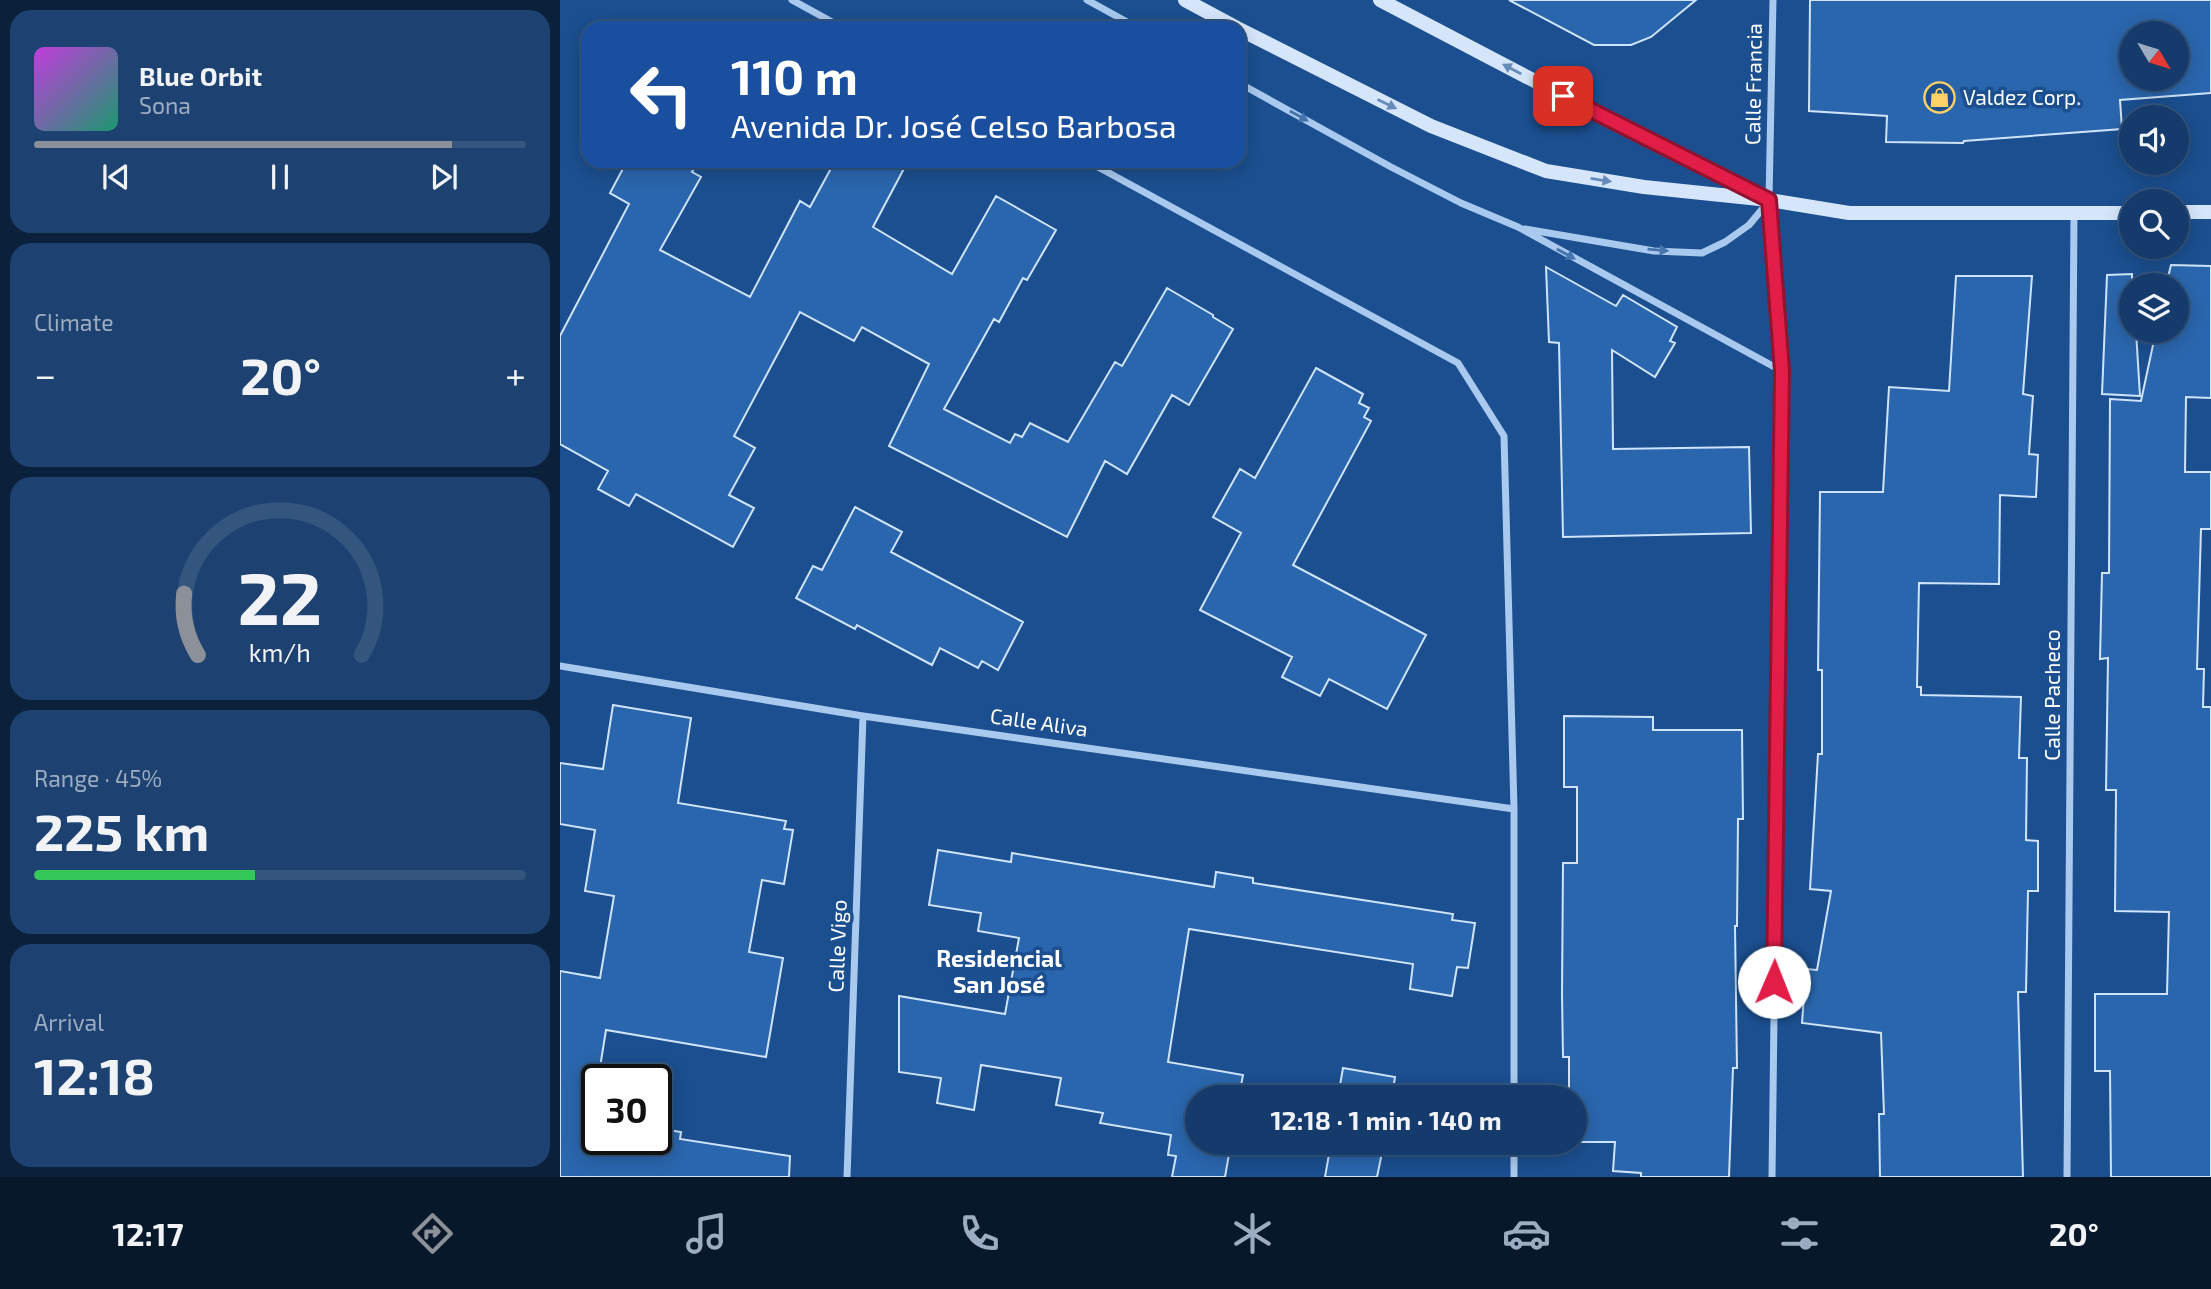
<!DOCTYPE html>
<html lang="en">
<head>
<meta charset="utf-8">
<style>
	body { margin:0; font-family:"Exo 2",sans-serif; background:#1d4271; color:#f1f3f6; height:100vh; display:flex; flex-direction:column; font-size:26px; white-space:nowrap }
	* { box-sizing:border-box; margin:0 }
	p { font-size:23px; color:#9dadc1 }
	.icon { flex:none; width:38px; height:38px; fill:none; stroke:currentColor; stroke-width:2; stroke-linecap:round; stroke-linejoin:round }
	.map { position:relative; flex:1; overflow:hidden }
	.panel { display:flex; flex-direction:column; gap:10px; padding:10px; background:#0b203b; width:560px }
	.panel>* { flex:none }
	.banner { position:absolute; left:21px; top:21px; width:665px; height:147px; border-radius:21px; box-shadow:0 4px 18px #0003,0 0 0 2px #33557e; background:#1a4fa0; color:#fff; overflow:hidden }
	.needle { width:46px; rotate:128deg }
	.controls { position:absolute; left:1559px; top:21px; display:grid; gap:14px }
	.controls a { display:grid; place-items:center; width:70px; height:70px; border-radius:50%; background:#143b6b; box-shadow:0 4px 18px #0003,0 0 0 2px #33557e; font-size:35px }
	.speed { position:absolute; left:21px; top:1064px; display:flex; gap:14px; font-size:35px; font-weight:700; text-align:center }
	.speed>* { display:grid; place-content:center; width:91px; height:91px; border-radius:50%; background:#143b6b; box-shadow:0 4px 18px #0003,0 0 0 2px #33557e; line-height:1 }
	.speed .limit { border:4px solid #111; border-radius:10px; background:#fff; color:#111 }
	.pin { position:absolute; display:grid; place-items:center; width:60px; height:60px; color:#fff; margin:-30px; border-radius:14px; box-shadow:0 4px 10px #0006 }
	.me { position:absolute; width:77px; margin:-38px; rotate:1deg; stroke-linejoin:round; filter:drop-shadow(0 0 5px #0008) }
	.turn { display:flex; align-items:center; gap:24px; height:147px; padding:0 35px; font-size:32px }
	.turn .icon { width:91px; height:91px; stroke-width:2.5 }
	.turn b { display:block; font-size:49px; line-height:60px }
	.big { font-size:52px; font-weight:700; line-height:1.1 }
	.panel .tile { flex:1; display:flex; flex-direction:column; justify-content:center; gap:10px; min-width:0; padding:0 24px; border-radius:21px; background:#1d4271 }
	.panel .dial { align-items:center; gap:0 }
	.dial svg { height:182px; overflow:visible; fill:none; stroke:#33557e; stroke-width:7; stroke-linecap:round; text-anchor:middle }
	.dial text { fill:#f1f3f6; stroke:none }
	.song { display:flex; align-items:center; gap:21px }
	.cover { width:84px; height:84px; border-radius:10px; background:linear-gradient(135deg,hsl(290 70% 55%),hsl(160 70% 35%)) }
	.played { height:7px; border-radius:4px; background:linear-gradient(90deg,#8c9099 85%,#33557e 85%) }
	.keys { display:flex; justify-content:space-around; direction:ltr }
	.heat { display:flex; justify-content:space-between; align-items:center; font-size:38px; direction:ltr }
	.charge { height:10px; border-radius:5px; background:linear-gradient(90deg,#34c759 45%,#33557e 0) }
	.trip { position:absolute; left:625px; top:1085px; width:402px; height:70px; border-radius:35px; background:#143b6b; box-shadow:0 4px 18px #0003,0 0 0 2px #33557e; font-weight:700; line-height:70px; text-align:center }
	.tab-bar { display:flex; height:112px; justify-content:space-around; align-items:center; background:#08182b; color:#9dadc1 }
	.tab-bar .icon { width:49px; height:49px }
	.tab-bar .current { color:#8c9099 }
	.tab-bar b { font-size:32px; color:#f1f3f6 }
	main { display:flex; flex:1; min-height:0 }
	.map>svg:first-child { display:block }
	.building { fill:#2a66ad; stroke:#cfe3fa; stroke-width:2; fill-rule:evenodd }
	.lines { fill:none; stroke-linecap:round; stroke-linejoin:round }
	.minor { stroke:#a9c9ee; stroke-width:7 }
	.secondary { stroke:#d6e6fa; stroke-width:14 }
	.oneway { fill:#668bba }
	.oneway2 { fill:#4674ac }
	.route-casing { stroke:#92132f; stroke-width:18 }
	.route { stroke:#e11d48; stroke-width:12 }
	.labels { text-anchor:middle; stroke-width:7; stroke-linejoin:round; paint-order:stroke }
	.street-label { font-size:21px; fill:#fff; stroke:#1b4f8f }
	.poi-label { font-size:21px; fill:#fff; stroke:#1b4f8f; text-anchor:start }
	.neighbourhood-label { font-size:23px; font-weight:bold; fill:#fff; stroke:#1b4f8f }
</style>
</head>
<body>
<main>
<section class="panel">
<div class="tile">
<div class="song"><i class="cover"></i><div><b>Blue Orbit</b><p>Sona</p></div></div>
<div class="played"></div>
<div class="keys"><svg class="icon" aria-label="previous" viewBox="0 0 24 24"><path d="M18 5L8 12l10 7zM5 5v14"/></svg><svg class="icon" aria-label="pause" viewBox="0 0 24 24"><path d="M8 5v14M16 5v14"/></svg><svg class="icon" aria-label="next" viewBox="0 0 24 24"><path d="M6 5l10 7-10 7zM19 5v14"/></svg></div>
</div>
<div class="tile"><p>Climate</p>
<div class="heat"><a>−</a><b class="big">20°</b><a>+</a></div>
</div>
<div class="tile dial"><svg viewBox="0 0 100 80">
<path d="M14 69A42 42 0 1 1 86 69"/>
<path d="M14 69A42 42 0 0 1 8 42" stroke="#8c9099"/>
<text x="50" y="56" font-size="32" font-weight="700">22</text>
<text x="50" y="72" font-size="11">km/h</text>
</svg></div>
<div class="tile"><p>Range · 45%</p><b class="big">225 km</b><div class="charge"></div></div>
<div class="tile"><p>Arrival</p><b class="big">12:18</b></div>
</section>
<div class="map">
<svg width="1651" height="1177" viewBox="0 0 1651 1177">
	<rect width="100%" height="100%" fill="#1b4f8f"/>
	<path class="building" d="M 949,0 L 1136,0 L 1091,37 L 1071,45 L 1034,45 Z
		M 1250,0 L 1651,0 L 1651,93 L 1560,100 L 1562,129 L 1404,141 L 1403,143 L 1326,142 L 1327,116 L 1249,111 ZM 1572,33 L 1617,33 L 1617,79 L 1572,79 Z
		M 67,161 L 139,161 L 132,172 L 141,177 L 100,250 L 190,297 L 240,201 L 250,207 L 275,161 L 348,161 L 313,227 L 392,274 L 436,196 L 496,230 L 467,280 L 463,278 L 439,322 L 434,319 L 384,409 L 450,443 L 455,434 L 462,437 L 470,423 L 508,442 L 555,362 L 562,366 L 607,288 L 653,315 L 653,317 L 673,329 L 629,405 L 612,395 L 567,474 L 545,461 L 507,537 L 329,446 L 369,364 L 302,327 L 294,341 L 240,312 L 174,436 L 195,448 L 169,495 L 194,508 L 173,547 L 76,494 L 69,506 L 38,489 L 48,471 L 0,444 L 0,336 L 69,204 L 50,193 Z
		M 1611,265 L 1651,266 L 1651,398 L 1626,397 L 1625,472 L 1651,472 L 1651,529 L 1641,529 L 1637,669 L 1644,669 L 1643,707 L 1651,707 L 1651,1177 L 1551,1177 L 1550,1071 L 1535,1071 L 1535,994 L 1607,994 L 1609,912 L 1555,911 L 1556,790 L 1546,790 L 1548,658 L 1540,659 L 1542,573 L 1549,573 L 1550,399 L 1581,401 L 1596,331 L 1617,331 L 1617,285 L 1606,285 Z
		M 986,267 L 1056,306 L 1063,295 L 1117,327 L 1110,341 L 1115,343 L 1095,377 L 1052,350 L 1053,449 L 1189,447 L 1191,533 L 1003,537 L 999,343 L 989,342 Z
		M 1572,274 L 1572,331 L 1576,331 L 1580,396 L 1542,394 L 1547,275 Z
		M 1396,276 L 1472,276 L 1463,394 L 1473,396 L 1469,454 L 1478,455 L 1476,497 L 1440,495 L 1439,584 L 1359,583 L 1357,687 L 1361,687 L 1361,695 L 1461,697 L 1459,758 L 1467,758 L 1466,840 L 1478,841 L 1478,891 L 1468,891 L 1466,992 L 1458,992 L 1463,1177 L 1320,1177 L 1319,1114 L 1324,1114 L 1321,1033 L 1242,1023 L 1246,969 L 1257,970 L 1271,891 L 1250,889 L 1258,754 L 1262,754 L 1262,670 L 1258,670 L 1260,492 L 1323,492 L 1329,387 L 1389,391 Z
		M 756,368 L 803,394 L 799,403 L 809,408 L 804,417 L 811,421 L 733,565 L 866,635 L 827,709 L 769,679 L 760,696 L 722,677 L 732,657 L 640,610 L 681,533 L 653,517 L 680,469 L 695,478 Z
		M 295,507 L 342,532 L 331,552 L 463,622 L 438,670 L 422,661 L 418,668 L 380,648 L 372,665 L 297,625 L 295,629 L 236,598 L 253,566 L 262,570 Z
		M 53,705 L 131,718 L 118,803 L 226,821 L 224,829 L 233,830 L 224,884 L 202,880 L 189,952 L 223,958 L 206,1057 L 46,1030 L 32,1117 L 37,1118 L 37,1139 L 96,1139 L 96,1128 L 121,1132 L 120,1139 L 230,1156 L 229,1177 L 0,1177 L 0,971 L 40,978 L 54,896 L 25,891 L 35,830 L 0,824 L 0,763 L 43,769 Z
		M 1004,716 L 1093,717 L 1093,730 L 1182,730 L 1183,819 L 1178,819 L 1177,926 L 1175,926 L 1177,1068 L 1173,1068 L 1169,1177 L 1081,1177 L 1081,1173 L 1053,1171 L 1055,1142 L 1015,1142 L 1015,1097 L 1009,1097 L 1009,1057 L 1003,1057 L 1002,995 L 1003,863 L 1017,863 L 1017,787 L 1004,787 Z
		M 378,850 L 451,862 L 452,853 L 654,887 L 656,872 L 693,878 L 693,883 L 893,914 L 892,920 L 915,923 L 908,968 L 897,967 L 892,996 L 850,989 L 853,964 L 629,929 L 608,1062 L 683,1075 L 679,1097 L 637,1097 L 637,1143 L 671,1143 L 665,1177 L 612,1177 L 616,1156 L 608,1155 L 611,1135 L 540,1123 L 543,1113 L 496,1105 L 501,1078 L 421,1065 L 414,1110 L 377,1103 L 381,1078 L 339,1072 L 339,996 L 445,1014 L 459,938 L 418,931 L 421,913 L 369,905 Z
		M 783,1068 L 835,1077 L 832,1097 L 778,1097 Z
		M 771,1143 L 824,1143 L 817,1177 L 765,1177 Z"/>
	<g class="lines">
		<path class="minor" d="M 232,0 L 283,28
			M 527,0 L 578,28
			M 679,83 L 831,167 L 901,203 L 958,227 L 1222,371
			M 527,161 L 898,363 L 944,436 L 954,809 L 954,1097
			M 965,229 L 1094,251 L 1142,253 L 1165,242 L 1189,225 L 1209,201
			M 0,666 L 303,716 L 954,809
			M 954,1143 L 954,1177
			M 287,1177 L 303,716
			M 1212,1177 L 1222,371 L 1209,200 L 1213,0
			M 1507,1177 L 1514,213"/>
		<path class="secondary" d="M 625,0 L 677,28
			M 820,0 L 1049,120 L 1202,196
			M 679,29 L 871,126 L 986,171 L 1084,187 L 1209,200 L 1289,213 L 1572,213
			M 1617,212 L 1651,212"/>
	</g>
	<defs><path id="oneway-solid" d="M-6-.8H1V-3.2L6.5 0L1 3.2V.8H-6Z" transform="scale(1.75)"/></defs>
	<g class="oneway">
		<use href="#oneway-solid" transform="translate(952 69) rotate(-152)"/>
		<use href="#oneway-solid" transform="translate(827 104) rotate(26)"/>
		<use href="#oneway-solid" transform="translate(1041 180) rotate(9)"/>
	</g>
	<g class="oneway2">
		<use href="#oneway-solid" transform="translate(739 116) rotate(29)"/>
		<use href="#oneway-solid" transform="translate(1098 250) rotate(5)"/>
		<use href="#oneway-solid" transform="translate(1006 254) rotate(29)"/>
	</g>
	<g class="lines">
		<defs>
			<path id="route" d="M 1003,96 L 1209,200 L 1222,371 L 1214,982"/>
		</defs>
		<use href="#route" class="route-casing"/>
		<use href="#route" class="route"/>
	</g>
	<defs>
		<symbol id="shop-ring" viewBox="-11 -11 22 22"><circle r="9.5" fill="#1b4f8f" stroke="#ffd166" stroke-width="1.5"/><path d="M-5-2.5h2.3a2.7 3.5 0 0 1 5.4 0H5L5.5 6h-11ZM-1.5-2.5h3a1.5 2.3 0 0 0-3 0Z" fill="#ffd166"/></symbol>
	</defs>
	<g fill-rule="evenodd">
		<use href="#shop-ring" x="1362" y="80" width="35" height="35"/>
	</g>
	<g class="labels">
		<g class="street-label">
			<text transform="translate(1194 84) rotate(-89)" y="7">Calle Francia</text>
			<text transform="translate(1493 695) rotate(-90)" y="7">Calle Pacheco</text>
			<text transform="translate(479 723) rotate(8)" y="7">Calle Aliva</text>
			<text transform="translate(278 946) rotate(-88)" y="7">Calle Vigo</text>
		</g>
		<g class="poi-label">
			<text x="1403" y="105">Valdez Corp.</text>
		</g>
		<g class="neighbourhood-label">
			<text x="439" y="967">Residencial<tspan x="439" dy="26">San José</tspan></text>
		</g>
	</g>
</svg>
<div class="controls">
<a><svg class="needle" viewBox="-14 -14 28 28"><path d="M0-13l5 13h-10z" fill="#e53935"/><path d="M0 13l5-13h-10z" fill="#9dadc1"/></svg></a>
<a><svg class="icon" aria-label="sound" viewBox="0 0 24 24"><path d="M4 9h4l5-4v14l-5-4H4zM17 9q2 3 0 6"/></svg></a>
<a><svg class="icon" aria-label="search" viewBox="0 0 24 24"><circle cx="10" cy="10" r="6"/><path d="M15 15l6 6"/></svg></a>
<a><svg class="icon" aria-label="layers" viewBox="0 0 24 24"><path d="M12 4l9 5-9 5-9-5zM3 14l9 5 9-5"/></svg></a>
</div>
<div class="speed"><div class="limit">30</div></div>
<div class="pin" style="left:1003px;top:96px;background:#d93025"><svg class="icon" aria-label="arrive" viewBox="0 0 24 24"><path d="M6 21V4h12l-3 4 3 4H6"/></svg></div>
<svg class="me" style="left:1214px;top:982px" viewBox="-20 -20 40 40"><circle r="19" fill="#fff"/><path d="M0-13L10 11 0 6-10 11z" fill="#e11d48"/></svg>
<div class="trip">12:18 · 1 min · 140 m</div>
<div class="banner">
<div class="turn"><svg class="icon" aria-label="left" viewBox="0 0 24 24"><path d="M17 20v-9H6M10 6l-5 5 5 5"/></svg><div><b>110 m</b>Avenida Dr. José Celso Barbosa</div></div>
</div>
</div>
</main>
<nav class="tab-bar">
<b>12:17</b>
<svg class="icon current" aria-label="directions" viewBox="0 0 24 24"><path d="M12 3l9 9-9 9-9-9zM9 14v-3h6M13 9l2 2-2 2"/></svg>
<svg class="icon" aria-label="music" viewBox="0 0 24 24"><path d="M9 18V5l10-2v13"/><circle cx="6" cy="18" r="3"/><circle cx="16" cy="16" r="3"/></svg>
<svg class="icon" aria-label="phone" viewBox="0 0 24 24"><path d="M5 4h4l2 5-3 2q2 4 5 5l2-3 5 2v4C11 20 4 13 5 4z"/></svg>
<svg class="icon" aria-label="climate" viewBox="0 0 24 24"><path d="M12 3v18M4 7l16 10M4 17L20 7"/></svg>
<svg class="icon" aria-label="car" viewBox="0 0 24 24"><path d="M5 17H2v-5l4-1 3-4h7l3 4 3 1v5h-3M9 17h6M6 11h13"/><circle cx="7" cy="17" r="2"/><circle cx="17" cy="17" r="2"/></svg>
<svg class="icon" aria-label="filters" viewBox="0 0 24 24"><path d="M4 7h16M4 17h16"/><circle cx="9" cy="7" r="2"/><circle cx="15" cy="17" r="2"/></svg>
<b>20°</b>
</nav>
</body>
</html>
